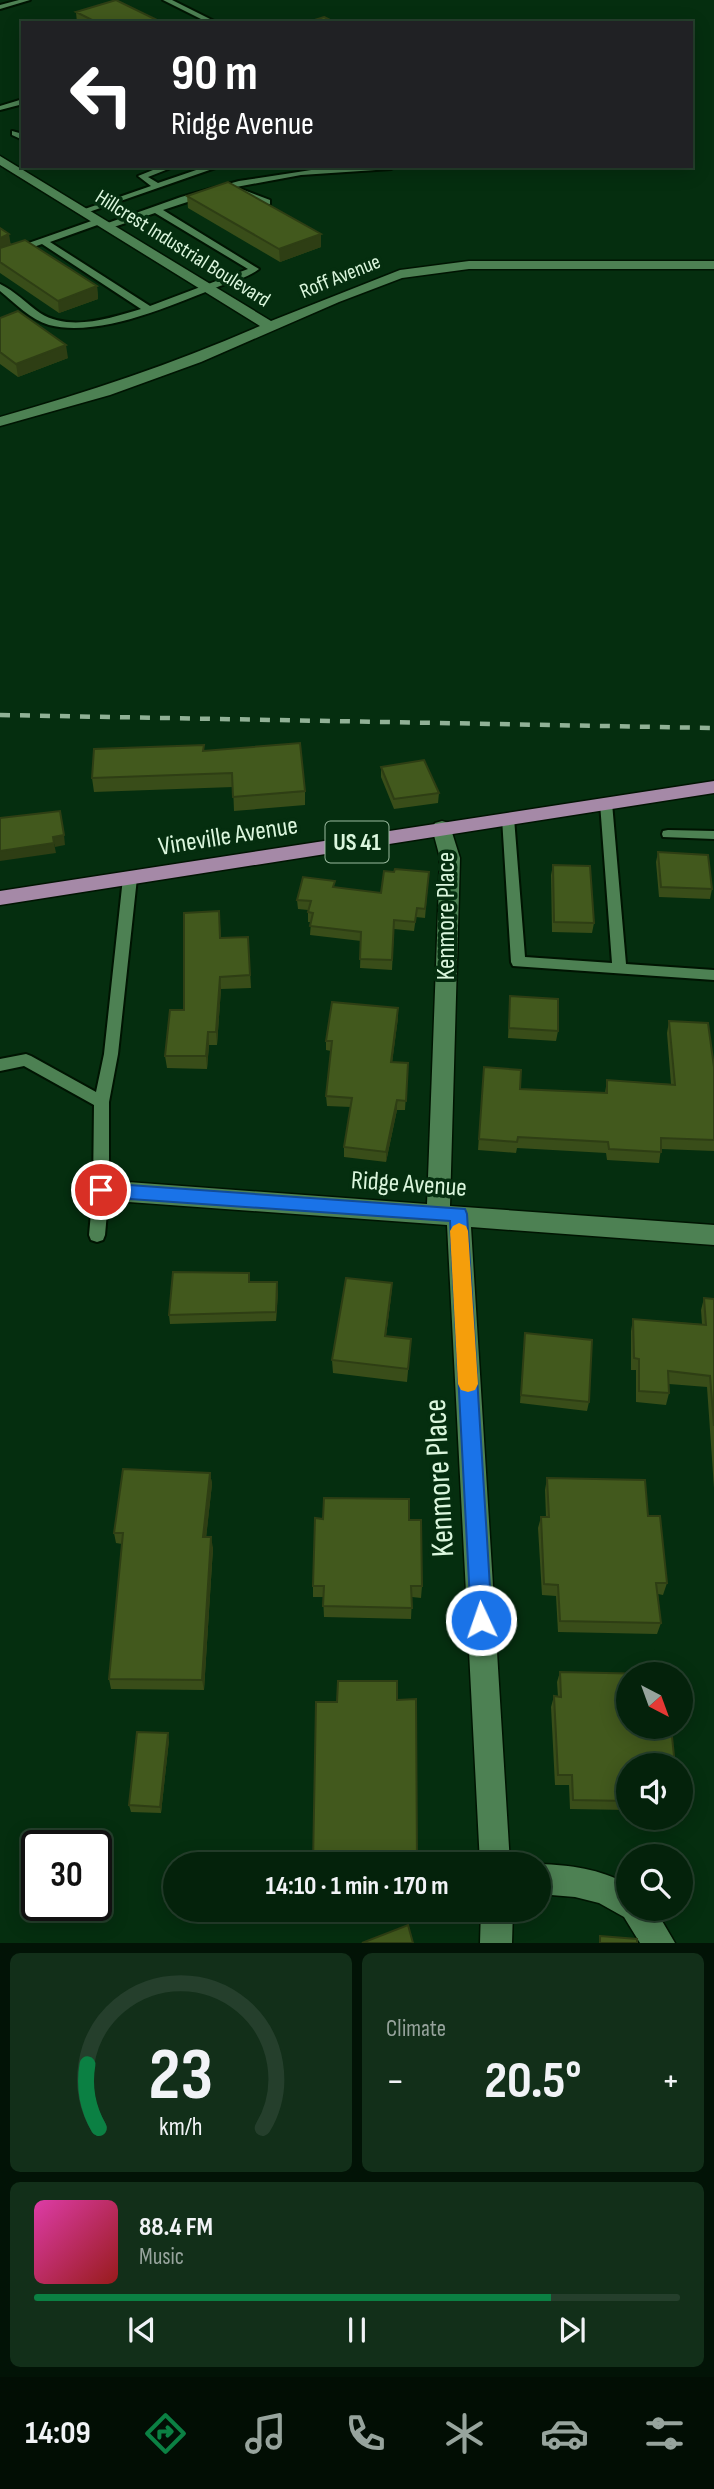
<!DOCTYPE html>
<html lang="en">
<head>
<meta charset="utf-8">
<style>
	body { margin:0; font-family:"Sofia Sans Condensed",sans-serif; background:#122f19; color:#f1f3f6; height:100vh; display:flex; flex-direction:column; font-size:26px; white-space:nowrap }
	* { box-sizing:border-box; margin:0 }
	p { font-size:23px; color:#97a49d }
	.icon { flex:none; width:38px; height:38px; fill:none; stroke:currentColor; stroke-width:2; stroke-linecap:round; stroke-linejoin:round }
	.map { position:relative; height:1943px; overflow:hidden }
	.details { display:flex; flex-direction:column; gap:10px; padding:10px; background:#021306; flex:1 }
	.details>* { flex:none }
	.top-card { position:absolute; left:21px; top:21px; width:672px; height:147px; border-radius:0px; box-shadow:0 4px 18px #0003,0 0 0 2px #253f2c; background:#202124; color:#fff; overflow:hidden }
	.needle { width:46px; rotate:139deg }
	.fabs { position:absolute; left:616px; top:1662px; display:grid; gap:14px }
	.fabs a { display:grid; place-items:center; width:77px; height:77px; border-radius:50%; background:#04220b; box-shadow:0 4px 18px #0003,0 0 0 2px #253f2c; font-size:35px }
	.speed { position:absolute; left:21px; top:1830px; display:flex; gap:14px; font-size:35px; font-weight:700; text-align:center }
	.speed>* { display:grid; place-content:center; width:91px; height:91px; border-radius:50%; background:#04220b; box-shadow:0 4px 18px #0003,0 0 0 2px #253f2c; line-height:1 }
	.speed .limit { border:4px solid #111; border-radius:10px; background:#fff; color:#111 }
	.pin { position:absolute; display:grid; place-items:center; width:60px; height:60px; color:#fff; margin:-30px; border:4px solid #fff; border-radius:50%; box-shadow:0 2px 7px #0007 }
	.me { position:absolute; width:77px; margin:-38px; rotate:357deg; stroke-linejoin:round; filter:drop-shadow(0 0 5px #0008) }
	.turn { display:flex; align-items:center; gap:24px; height:147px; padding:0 35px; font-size:32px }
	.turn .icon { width:91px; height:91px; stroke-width:2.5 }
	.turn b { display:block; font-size:49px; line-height:60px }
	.big { font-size:52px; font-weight:700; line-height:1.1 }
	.details .tile { flex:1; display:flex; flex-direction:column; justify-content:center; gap:10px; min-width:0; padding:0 24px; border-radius:10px; background:#122f19 }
	.details .dial { align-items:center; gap:0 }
	.dial svg { height:182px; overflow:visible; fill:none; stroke:#253f2c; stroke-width:7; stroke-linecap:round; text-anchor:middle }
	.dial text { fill:#f1f3f6; stroke:none }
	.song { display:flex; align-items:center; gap:21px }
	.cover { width:84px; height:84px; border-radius:10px; background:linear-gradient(135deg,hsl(320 70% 55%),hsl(0 70% 35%)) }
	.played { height:7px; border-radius:4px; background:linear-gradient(90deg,#0b8043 80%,#253f2c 80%) }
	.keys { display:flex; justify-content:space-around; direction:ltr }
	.heat { display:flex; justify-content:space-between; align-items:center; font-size:38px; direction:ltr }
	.details .tiles { flex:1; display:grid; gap:10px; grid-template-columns:1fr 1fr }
	.tile:last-child { grid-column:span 2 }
	.trip { position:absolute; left:163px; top:1852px; width:388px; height:70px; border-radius:35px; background:#04220b; box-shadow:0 4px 18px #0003,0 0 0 2px #253f2c; font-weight:700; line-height:70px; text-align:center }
	.menu { display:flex; height:112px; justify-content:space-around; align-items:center; background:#020e04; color:#97a49d }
	.menu .icon { width:49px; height:49px }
	.menu .selected { color:#0b8043 }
	.menu b { font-size:32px; color:#f1f3f6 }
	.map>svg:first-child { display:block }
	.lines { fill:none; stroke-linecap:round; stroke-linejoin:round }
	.lane-casing { stroke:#001402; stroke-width:4 }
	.street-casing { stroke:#001402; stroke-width:3 }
	.primary-casing { stroke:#001402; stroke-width:3 }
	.lane { fill:#4d8153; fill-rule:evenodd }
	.street { fill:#4d8153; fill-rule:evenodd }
	.primary { fill:#a589a7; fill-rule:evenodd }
	.rail { stroke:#91b196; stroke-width:4.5; stroke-dasharray:10 10; stroke-linecap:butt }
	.wall { fill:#394d19 }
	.shaded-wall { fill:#2e3e14 }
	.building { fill:#42591d; stroke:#2e3e14; stroke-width:2 }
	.route { fill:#1a73e8; stroke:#114b97; stroke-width:2 }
	.slow { fill:#f59e0b }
	.labels { text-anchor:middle; stroke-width:7; stroke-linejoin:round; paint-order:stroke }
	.far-street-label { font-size:21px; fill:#dbf6dd; stroke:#052e0f }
	.shield { fill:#052e0f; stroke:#9bba9f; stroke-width:2 }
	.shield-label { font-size:24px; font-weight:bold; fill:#dbf6dd }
	.street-label { font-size:26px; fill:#dbf6dd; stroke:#052e0f }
	.near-street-label { font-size:32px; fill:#dbf6dd; stroke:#052e0f }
</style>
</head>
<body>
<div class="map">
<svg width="714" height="1943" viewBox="0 0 714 1943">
	<rect width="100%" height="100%" fill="#052e0f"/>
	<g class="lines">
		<defs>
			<path id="lane" d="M 19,0 L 30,0 L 0,9 L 0,5 Z
				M 163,0 L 172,0 L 218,23 L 209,23 Z
				M 23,99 L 23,104 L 0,110 L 0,106 Z
				M 12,131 L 23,134 L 23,140 L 12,135 Z
				M 163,166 L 176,166 L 148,177 L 158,183 L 208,166 L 221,166 L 86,213 L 79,211 L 151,186 L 138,176 Z
				M 331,167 L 395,167 L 391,169 L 301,175 L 236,187 L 270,200 L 270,204 L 267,205 L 227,189 L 163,210 L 259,269 C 249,277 233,281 220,286 C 173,305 99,338 49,325 C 31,320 15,303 0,291 L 0,284 C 15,291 27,304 40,313 C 70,332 110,318 141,309 L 42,244 L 0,259 L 0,253 L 100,218 L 104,221 L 103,223 L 50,242 L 150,306 L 248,269 L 155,213 L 108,229 L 105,228 L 105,224 L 181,197 L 239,181 Z
				M 606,799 L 612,803 L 626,964 L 714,970 L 714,980 L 513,966 L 511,962 L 502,818 L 508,814 L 514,818 L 525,957 L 612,963 L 600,803 Z
				M 668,830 L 714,831 L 714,839 L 663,837 L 662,834 L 663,831 Z
				M 130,873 L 137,878 L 118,1054 L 109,1102 L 109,1190 L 105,1235 L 103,1240 L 97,1242 L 91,1240 L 89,1235 L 93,1190 L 94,1105 L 24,1066 L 0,1071 L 0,1059 L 26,1054 L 31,1056 L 96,1092 L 104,1054 L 123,878 Z"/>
			<path id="street" d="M 0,156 L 271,321 L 400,270 L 469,261 L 714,261 L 714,269 L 469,269 L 402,278 L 339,302 L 201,362 L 110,395 L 0,426 L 0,417 C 89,392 175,363 260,326 L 0,165 Z
				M 442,821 L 449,823 L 460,858 L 450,1206 L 714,1225 L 714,1245 L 471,1227 L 510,1864 L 480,1864 L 447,1225 L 101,1200 L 93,1197 L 89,1190 L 93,1183 L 101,1180 L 427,1204 L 440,858 L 432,828 L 435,823 Z
				M 538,1864 L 539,1864 C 571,1865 599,1869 628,1884 L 628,1909 L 655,1909 L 675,1943 L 640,1943 L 624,1917 L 599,1903 L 575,1897 L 539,1894 Z
				M 481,1909 L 513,1909 L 512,1943 L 480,1943 Z"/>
			<path id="primary" d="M 714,781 L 714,793 L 0,905 L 0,891 Z"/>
		</defs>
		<use href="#lane" class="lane-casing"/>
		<use href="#street" class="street-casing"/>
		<use href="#primary" class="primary-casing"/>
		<use href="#lane" class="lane"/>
		<use href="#street" class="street"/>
		<use href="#primary" class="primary"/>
		<path class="rail" d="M 0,715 L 714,728"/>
	</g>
	<path class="wall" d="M 76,12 L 163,23 L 77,23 Z
		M 187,196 L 321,234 L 321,247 L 280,262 L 188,208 Z
		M 0,228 L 11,244 L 97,286 L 98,299 L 59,313 L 0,273 Z
		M 0,318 L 68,358 L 18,377 L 0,364 Z
		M 204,745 L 204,751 L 305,791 L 305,805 L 234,811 L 233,787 L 94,792 L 92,778 Z
		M 381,767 L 439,793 L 438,803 L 394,809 L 381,777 Z
		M 658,852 L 712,889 L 710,899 L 659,897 L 656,862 Z
		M 553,865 L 594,923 L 592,933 L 552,932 L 551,875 Z
		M 394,872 L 429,872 L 425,918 L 416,917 L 414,931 L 394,929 L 392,970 L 360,968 L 361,941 L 310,935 L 311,922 L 308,922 L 308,910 L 298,909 L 297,900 L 335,888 L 381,893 Z
		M 220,923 L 221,938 L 248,937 L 251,988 L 221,989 L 217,1045 L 209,1045 L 207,1069 L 167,1068 L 165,1056 Z
		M 510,996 L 558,1031 L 556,1041 L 508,1038 Z
		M 398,1018 L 392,1062 L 408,1063 L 405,1110 L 397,1110 L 386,1162 L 344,1157 L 344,1147 L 351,1107 L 327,1106 L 326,1096 L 331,1051 L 326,1050 L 326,1041 Z
		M 669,1021 L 714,1067 L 714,1151 L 661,1149 L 659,1163 L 607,1160 L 606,1153 L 517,1148 L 516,1153 L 478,1150 L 484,1067 L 520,1089 L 605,1093 L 607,1080 L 671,1084 L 667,1033 Z
		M 250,1282 L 278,1291 L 276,1321 L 170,1324 L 169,1315 Z
		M 392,1283 L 391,1297 L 386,1336 L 411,1339 L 407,1382 L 333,1373 L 332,1360 Z
		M 704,1298 L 714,1299 L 714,1488 L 707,1387 L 669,1384 L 669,1393 L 666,1405 L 636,1402 L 636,1370 L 631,1370 L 631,1331 L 633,1319 L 702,1324 L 701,1310 Z
		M 525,1333 L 589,1402 L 587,1411 L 520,1403 Z
		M 210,1473 L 212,1484 L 206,1537 L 213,1548 L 204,1690 L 111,1689 L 109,1679 L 122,1544 L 116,1543 L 114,1533 Z
		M 547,1478 L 648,1516 L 667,1583 L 663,1595 L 658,1594 L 661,1623 L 657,1634 L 558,1632 L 556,1596 L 542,1595 L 538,1528 L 541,1517 L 546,1517 L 545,1490 Z
		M 409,1520 L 422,1586 L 421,1598 L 412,1597 L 411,1619 L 324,1617 L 323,1597 L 313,1597 L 313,1586 Z
		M 560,1672 L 628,1766 L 628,1810 L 570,1809 L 569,1785 L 555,1785 L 551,1707 L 554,1696 L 558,1697 L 557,1682 Z
		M 169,1740 L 161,1813 L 131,1812 L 129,1805 Z"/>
	<path class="shaded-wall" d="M 122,166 L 132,166 L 122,169 Z
		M 9,234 L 11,246 L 0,251 L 0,238 Z
		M 321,234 L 321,247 L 280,262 L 279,249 Z
		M 97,286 L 98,299 L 59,313 L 58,301 Z
		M 66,345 L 68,358 L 18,377 L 16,364 Z
		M 64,835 L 65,845 L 55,847 L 53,837 Z
		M 54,843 L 56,853 L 0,861 L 0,851 Z
		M 220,977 L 221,989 L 217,1045 L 216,1032 Z
		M 398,1008 L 398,1018 L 391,1072 L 391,1062 Z
		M 208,1032 L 209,1045 L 207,1069 L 206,1056 Z
		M 397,1100 L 397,1110 L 386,1162 L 386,1152 Z
		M 277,1282 L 278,1291 L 276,1321 L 276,1312 Z
		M 392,1283 L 391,1297 L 384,1349 L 385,1336 Z
		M 210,1473 L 212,1484 L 205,1548 L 203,1537 Z
		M 211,1537 L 213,1548 L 204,1690 L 202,1680 Z
		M 168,1733 L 169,1740 L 161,1813 L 160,1807 Z"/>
	<path class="building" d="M 116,0 L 163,23 L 98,23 L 76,12 Z
		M 324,17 L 336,23 L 305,23 Z
		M 228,182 L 321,234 L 279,249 L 187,196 Z
		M 0,228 L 9,234 L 0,238 Z
		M 25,240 L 97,286 L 58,301 L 0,262 L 0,248 Z
		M 18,311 L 66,345 L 16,364 L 0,352 L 0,318 Z
		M 300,743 L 305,791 L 233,797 L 232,773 L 92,778 L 94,749 L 204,745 L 203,751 Z
		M 424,760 L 439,793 L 394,799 L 381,767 Z
		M 60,811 L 64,835 L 53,837 L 54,843 L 0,851 L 0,818 Z
		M 658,852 L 708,855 L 712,889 L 661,887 Z
		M 553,865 L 590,866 L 594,923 L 554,922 Z
		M 395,869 L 429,872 L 425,909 L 417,908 L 415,922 L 394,920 L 392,960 L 360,959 L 361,932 L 310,926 L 313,913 L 308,912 L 311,901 L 297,900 L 303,877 L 335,881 L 333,887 L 381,893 L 384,871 L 394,872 Z
		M 219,911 L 220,938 L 248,937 L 250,975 L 220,977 L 216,1032 L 208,1032 L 206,1056 L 165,1056 L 170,1010 L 184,1010 L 184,913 Z
		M 510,996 L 558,999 L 558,1031 L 509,1028 Z
		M 332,1002 L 398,1008 L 391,1062 L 408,1063 L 406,1101 L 397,1100 L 386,1152 L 344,1147 L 352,1098 L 326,1096 L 332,1041 L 326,1041 Z
		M 669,1021 L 708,1023 L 714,1067 L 714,1140 L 661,1138 L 661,1152 L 609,1149 L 608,1142 L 518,1137 L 517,1142 L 479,1139 L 484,1067 L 521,1070 L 520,1089 L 607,1093 L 607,1080 L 675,1085 Z
		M 173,1272 L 249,1273 L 249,1282 L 277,1282 L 276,1312 L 169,1315 Z
		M 346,1278 L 392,1283 L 385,1336 L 411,1339 L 408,1369 L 332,1360 Z
		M 704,1298 L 714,1299 L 714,1426 L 710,1376 L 668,1371 L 669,1393 L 639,1391 L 639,1359 L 634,1358 L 633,1319 L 706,1325 Z
		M 525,1333 L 592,1340 L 589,1402 L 521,1395 Z
		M 123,1469 L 210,1473 L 203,1537 L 211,1537 L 202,1680 L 109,1679 L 123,1533 L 114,1533 Z
		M 547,1478 L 645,1480 L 648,1516 L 660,1516 L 667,1583 L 656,1583 L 661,1623 L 560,1621 L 558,1585 L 544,1584 L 541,1517 L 549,1517 Z
		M 324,1498 L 409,1499 L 409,1520 L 421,1520 L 422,1586 L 411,1586 L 412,1608 L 323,1606 L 324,1586 L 313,1586 L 315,1518 L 323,1519 Z
		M 560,1672 L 652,1674 L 652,1675 L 628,1675 L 628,1727 L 671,1727 L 675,1766 L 628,1766 L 628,1801 L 573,1800 L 572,1775 L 558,1775 L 554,1696 L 561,1697 Z
		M 338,1681 L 397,1681 L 397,1700 L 416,1699 L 417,1864 L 313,1864 L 316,1702 L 337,1702 Z
		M 137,1732 L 168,1733 L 160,1807 L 129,1805 Z
		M 408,1925 L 413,1943 L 362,1943 Z
		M 600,1936 L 637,1939 L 637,1943 L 600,1943 Z"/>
	<path class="route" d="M 101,1183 L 465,1209 L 467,1214 L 492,1620 L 489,1628 L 481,1631 L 474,1628 L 471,1620 L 450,1221 L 101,1197 L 95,1195 L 92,1190 L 95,1185 Z"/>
	<path class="slow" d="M 459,1223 L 466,1226 L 468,1231 L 478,1384 L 475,1390 L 468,1392 L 461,1390 L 458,1384 L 450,1231 L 453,1226 Z"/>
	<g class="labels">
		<g class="far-street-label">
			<text transform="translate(183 248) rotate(32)" y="7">Hillcrest Industrial Boulevard</text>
			<text transform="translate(340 276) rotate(-22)" y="7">Roff Avenue</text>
		</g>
		<rect class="shield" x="325.5" y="821.5" width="63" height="41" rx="5"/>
		<g class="shield-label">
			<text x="357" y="850">US 41</text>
		</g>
		<g class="street-label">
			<text transform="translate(228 835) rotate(-9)" y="9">Vineville Avenue</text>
			<text transform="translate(445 916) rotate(-90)" y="9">Kenmore Place</text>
			<text transform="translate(409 1183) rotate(4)" y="9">Ridge Avenue</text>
		</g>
		<g class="near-street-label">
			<text transform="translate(438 1478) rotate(-93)" y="11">Kenmore Place</text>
		</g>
	</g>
</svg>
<div class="fabs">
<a><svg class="needle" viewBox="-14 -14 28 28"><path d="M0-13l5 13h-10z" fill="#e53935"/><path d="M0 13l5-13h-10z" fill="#97a49d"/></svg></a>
<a><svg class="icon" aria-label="sound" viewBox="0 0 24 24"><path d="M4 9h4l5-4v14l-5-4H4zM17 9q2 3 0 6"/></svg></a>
<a><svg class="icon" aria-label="search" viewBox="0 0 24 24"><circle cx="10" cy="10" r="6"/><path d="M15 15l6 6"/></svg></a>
</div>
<div class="speed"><div class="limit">30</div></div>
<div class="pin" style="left:101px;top:1190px;background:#d93025"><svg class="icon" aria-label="arrive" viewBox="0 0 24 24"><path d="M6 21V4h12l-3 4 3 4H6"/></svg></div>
<svg class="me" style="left:481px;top:1620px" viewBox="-20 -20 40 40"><circle r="17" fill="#1a73e8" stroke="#fff" stroke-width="3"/><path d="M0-11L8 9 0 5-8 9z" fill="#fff"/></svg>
<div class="trip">14:10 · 1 min · 170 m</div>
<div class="top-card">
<div class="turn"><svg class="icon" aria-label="left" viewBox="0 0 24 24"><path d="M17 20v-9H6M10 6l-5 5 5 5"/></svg><div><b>90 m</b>Ridge Avenue</div></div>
</div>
</div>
<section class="details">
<div class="tiles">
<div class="tile dial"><svg viewBox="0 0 100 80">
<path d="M14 69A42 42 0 1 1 86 69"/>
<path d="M14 69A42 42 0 0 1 9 41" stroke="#0b8043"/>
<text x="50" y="56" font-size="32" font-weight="700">23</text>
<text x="50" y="72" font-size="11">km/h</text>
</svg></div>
<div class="tile"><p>Climate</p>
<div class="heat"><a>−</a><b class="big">20.5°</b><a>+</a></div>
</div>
<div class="tile">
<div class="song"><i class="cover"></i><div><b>88.4 FM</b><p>Music</p></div></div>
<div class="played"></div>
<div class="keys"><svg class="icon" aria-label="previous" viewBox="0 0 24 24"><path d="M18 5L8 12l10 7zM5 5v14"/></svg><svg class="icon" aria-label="pause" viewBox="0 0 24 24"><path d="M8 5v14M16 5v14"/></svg><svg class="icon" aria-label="next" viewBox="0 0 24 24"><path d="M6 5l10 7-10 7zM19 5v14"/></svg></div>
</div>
</div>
</section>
<nav class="menu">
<b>14:09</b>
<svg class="icon selected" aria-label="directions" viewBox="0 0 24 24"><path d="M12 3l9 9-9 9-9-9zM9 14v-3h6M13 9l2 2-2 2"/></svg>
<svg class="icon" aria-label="music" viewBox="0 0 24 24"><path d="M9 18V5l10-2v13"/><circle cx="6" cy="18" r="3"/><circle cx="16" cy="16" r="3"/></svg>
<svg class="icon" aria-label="phone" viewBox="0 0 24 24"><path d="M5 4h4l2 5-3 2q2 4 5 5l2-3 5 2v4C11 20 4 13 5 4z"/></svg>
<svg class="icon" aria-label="climate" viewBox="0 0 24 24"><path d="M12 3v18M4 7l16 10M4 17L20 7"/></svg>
<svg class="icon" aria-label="car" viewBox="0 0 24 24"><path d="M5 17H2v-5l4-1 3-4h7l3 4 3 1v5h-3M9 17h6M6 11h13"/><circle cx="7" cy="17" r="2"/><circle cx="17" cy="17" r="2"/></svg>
<svg class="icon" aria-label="filters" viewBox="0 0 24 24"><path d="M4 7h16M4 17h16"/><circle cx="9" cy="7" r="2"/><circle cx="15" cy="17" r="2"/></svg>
</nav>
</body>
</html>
